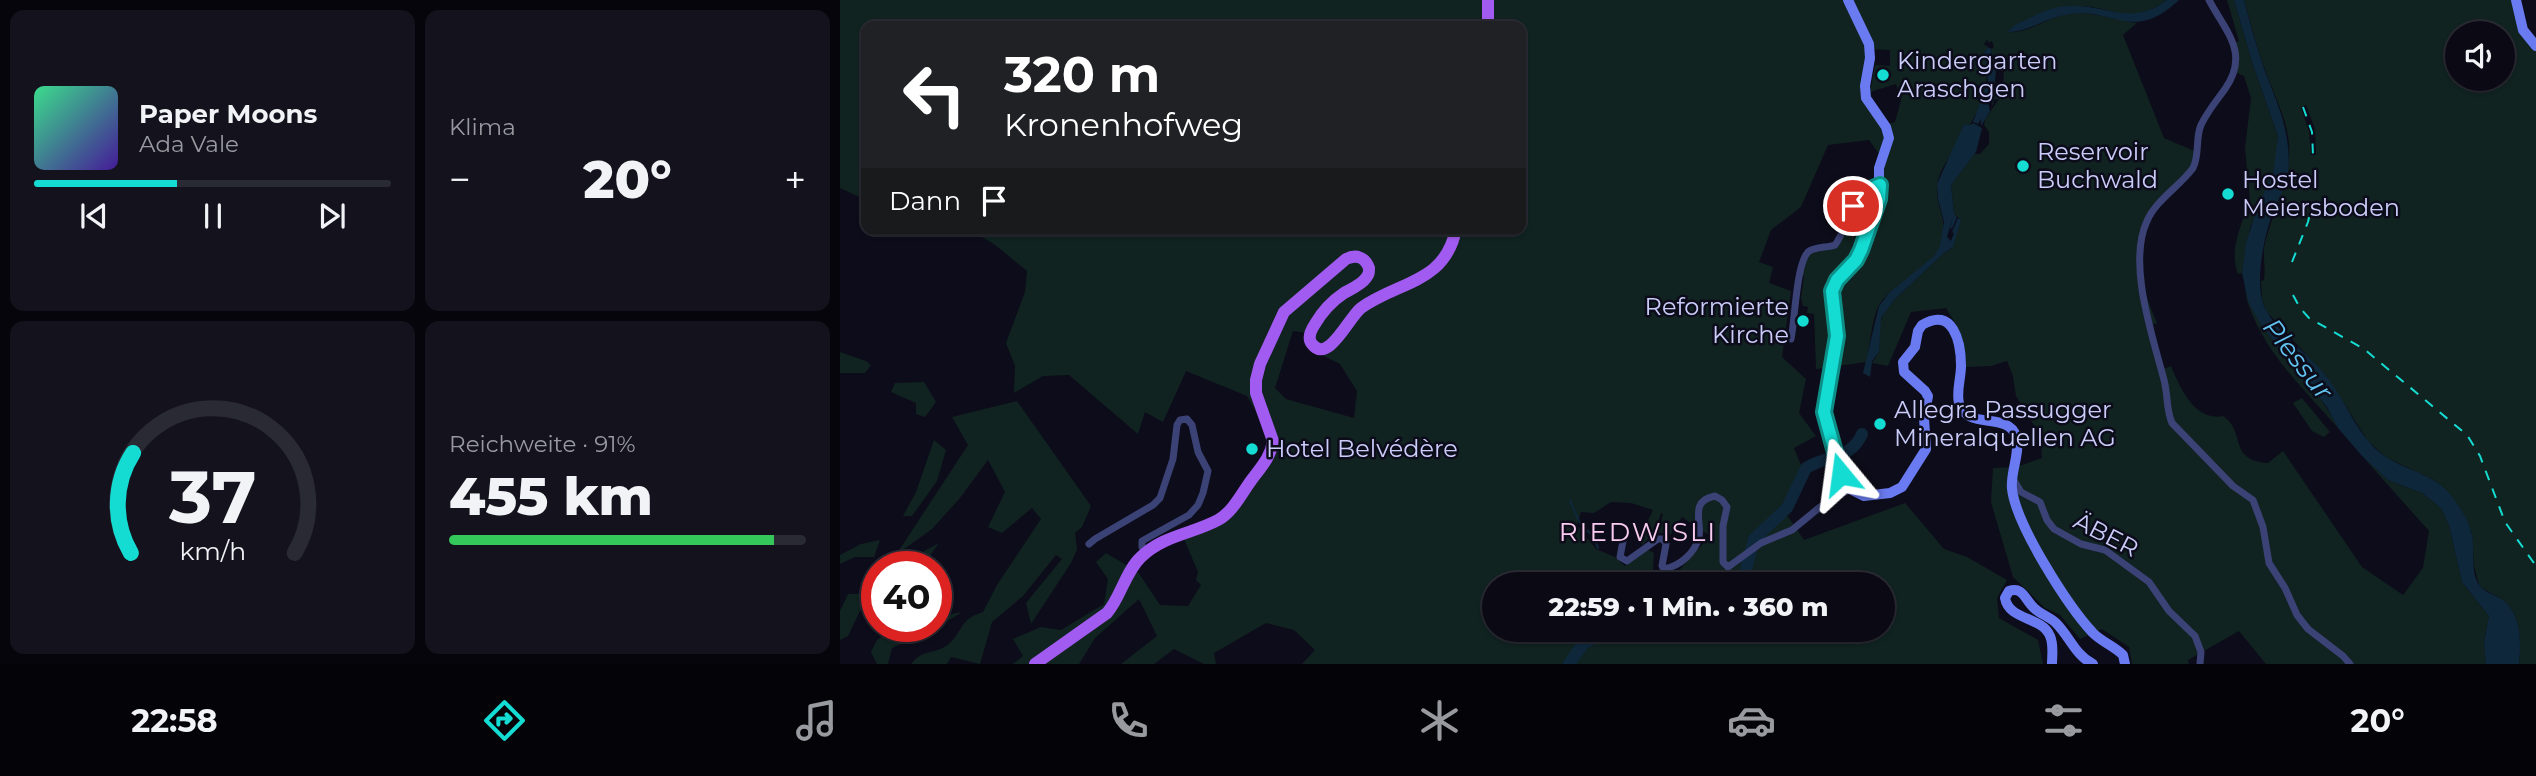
<!DOCTYPE html>
<html lang="de">
<head>
<meta charset="utf-8">
<style>
	body { margin:0; font-family:Montserrat,sans-serif; background:#13121d; color:#f1f3f6; height:100vh; display:flex; flex-direction:column; font-size:26px; white-space:nowrap }
	* { box-sizing:border-box; margin:0 }
	p { font-size:23px; color:#999aa0 }
	.icon { flex:none; width:38px; height:38px; fill:none; stroke:currentColor; stroke-width:2; stroke-linecap:round; stroke-linejoin:round }
	.map { position:relative; flex:1; overflow:hidden }
	.panel { display:flex; flex-direction:column; gap:10px; padding:10px; background:#06050b; width:840px }
	.panel>* { flex:none }
	.hud { position:absolute; left:21px; top:21px; width:665px; height:214px; border-radius:14px; box-shadow:0 2px 5px #0004,0 0 0 2px #2a2a34; background:#202124; color:#fff; overflow:hidden }
	.buttons { position:absolute; left:1605px; top:21px; display:grid; gap:14px }
	.buttons a { display:grid; place-items:center; width:70px; height:70px; border-radius:50%; background:#0a0914; box-shadow:0 2px 5px #0004,0 0 0 2px #2a2a34; font-size:35px }
	.speed { position:absolute; left:21px; top:551px; display:flex; gap:14px; font-size:35px; font-weight:700; text-align:center }
	.speed>* { display:grid; place-content:center; width:91px; height:91px; border-radius:50%; background:#0a0914; box-shadow:0 2px 5px #0004,0 0 0 2px #2a2a34; line-height:1 }
	.speed .limit { border:10px solid #d22; background:#fff; color:#111 }
	.pin { position:absolute; display:grid; place-items:center; width:60px; height:60px; color:#fff; margin:-30px; border:4px solid #fff; border-radius:50%; box-shadow:0 2px 7px #0007 }
	.me { position:absolute; width:77px; margin:-38px; rotate:344deg; stroke-linejoin:round; filter:drop-shadow(0 0 5px #0008) }
	.turn { display:flex; align-items:center; gap:24px; height:147px; padding:0 28px; font-size:32px }
	.turn .icon { width:91px; height:91px; stroke-width:2.5 }
	.turn b { display:block; font-size:49px; line-height:60px }
	.then { display:flex; align-items:center; height:66px; padding:0 28px; background:#0003; gap:14px; font-size:26px }
	.big { font-size:52px; font-weight:800; line-height:1.1 }
	.panel .card { flex:1; display:flex; flex-direction:column; justify-content:center; gap:10px; min-width:0; padding:0 24px; border-radius:14px; background:#13121d }
	.panel .dial { align-items:center; gap:0 }
	.dial svg { height:182px; overflow:visible; fill:none; stroke:#2a2a34; stroke-width:7; stroke-linecap:round; text-anchor:middle }
	.dial text { fill:#f1f3f6; stroke:none }
	.song { display:flex; align-items:center; gap:21px }
	.cover { width:84px; height:84px; border-radius:10px; background:linear-gradient(135deg,hsl(150 70% 55%),hsl(260 70% 35%)) }
	.played { height:7px; border-radius:4px; background:linear-gradient(90deg,#14dcd2 40%,#2a2a34 40%) }
	.keys { display:flex; justify-content:space-around; direction:ltr }
	.heat { display:flex; justify-content:space-between; align-items:center; font-size:38px; direction:ltr }
	.charge { height:10px; border-radius:5px; background:linear-gradient(90deg,#34c759 91%,#2a2a34 0) }
	.panel .tiles { flex:1; display:grid; gap:10px; grid-template-columns:repeat(2,1fr) }
	.trip { position:absolute; left:642px; top:572px; width:413px; height:70px; border-radius:35px; background:#0a0914; box-shadow:0 2px 5px #0004,0 0 0 2px #2a2a34; font-weight:800; line-height:70px; text-align:center }
	.menu { display:flex; height:112px; justify-content:space-around; align-items:center; background:#040408; color:#999aa0 }
	.menu .icon { width:49px; height:49px }
	.menu .on { color:#14dcd2 }
	.menu b { font-size:32px; color:#f1f3f6 }
	main { display:flex; flex:1; min-height:0 }
	.map>svg:first-child { display:block }
	.green { fill:#102320; fill-rule:evenodd }
	.water { fill:#0f273b }
	.lines { fill:none; stroke-linecap:round; stroke-linejoin:round }
	.stream { stroke:#0f273b; stroke-width:2 }
	.river { stroke:#0f273b; stroke-width:12 }
	.street { stroke:#3b4275; stroke-width:7 }
	.secondary { stroke:#6a7bf1; stroke-width:10 }
	.primary { stroke:#a25bf0; stroke-width:12 }
	.rail { stroke:#14dcd2; stroke-width:2; stroke-dasharray:10 9; stroke-linecap:butt }
	.route-casing { stroke:#0d8f88; stroke-width:18 }
	.route { stroke:#14dcd2; stroke-width:12 }
	.poi-dot { fill:#14dcd2; stroke:#0d0c1a; stroke-width:2.5 }
	.labels { text-anchor:middle; stroke-width:5; stroke-linejoin:round; paint-order:stroke }
	.poi-label { font-size:24px; fill:#caccfa; stroke:#0d0c1a; text-anchor:start }
	.street-label { font-size:24px; fill:#caccfa; stroke:#0d0c1a }
	.water-label { font-size:26px; font-style:italic; fill:#62c4f0; stroke:#0d0c1a }
	.neighbourhood-label { font-size:26px; letter-spacing:2px; fill:#faccf0; stroke:#0d0c1a }
</style>
</head>
<body>
<main>
<section class="panel">
<div class="tiles">
<div class="card">
<div class="song"><i class="cover"></i><div><b>Paper Moons</b><p>Ada Vale</p></div></div>
<div class="played"></div>
<div class="keys"><svg class="icon" aria-label="previous" viewBox="0 0 24 24"><path d="M18 5L8 12l10 7zM5 5v14"/></svg><svg class="icon" aria-label="pause" viewBox="0 0 24 24"><path d="M8 5v14M16 5v14"/></svg><svg class="icon" aria-label="next" viewBox="0 0 24 24"><path d="M6 5l10 7-10 7zM19 5v14"/></svg></div>
</div>
<div class="card"><p>Klima</p>
<div class="heat"><a>−</a><b class="big">20°</b><a>+</a></div>
</div>
<div class="card dial"><svg viewBox="0 0 100 80">
<path d="M14 69A42 42 0 1 1 86 69"/>
<path d="M14 69A42 42 0 0 1 15 25" stroke="#14dcd2"/>
<text x="50" y="56" font-size="32" font-weight="700">37</text>
<text x="50" y="72" font-size="11">km/h</text>
</svg></div>
<div class="card"><p>Reichweite · 91%</p><b class="big">455 km</b><div class="charge"></div></div>
</div>
</section>
<div class="map">
<svg width="1696" height="664" viewBox="0 0 1696 664">
	<rect width="100%" height="100%" fill="#0d0c1a"/>
	<path class="green" d="M 0,0 L 1327,0 C 1286,29 1272,4 1233,6 C 1221,6 1207,13 1196,17 C 1186,20 1175,23 1168,32 C 1187,34 1207,18 1226,14 C 1249,10 1274,20 1297,23 L 1283,35 L 1324,138 L 1357,152 L 1356,162 L 1314,209 L 1302,236 L 1303,289 L 1317,323 L 1309,326 L 1321,370 L 1331,366 C 1340,388 1355,422 1383,416 C 1407,432 1387,460 1428,463 L 1443,451 L 1522,567 L 1563,595 L 1583,568 L 1589,531 L 1522,456 L 1548,480 L 1582,493 L 1601,508 L 1609,525 L 1622,582 L 1649,616 L 1644,642 L 1646,664 L 1426,664 L 1399,631 L 1348,660 L 1349,664 L 1292,664 L 1289,647 L 1262,629 L 1240,639 L 1220,615 L 1205,608 L 1173,577 L 1151,502 L 1153,468 L 1176,467 L 1202,458 L 1200,435 L 1176,396 L 1173,376 L 1167,361 L 1151,366 L 1124,367 L 1117,326 L 1106,308 L 1071,312 L 1048,366 L 1032,363 L 1039,352 L 1040,323 L 1043,315 L 1054,300 L 1104,253 L 1111,249 L 1121,220 L 1114,214 L 1111,185 L 1134,154 L 1140,154 L 1149,144 L 1149,132 L 1144,125 L 1145,119 L 1159,99 L 1155,99 L 1152,106 L 1152,96 L 1163,90 L 1164,67 L 1159,60 L 1158,62 L 1152,64 L 1151,49 L 1154,47 L 1152,41 L 1148,43 L 1148,39 L 1144,44 L 1148,47 L 1144,53 C 1151,82 1144,100 1130,125 L 1124,124 C 1120,133 1118,141 1114,149 C 1107,162 1097,173 1097,188 C 1096,210 1110,222 1100,246 C 1089,273 1054,281 1039,305 C 1032,317 1030,347 1026,362 L 976,369 L 974,314 L 967,313 L 968,307 L 963,306 L 961,298 L 964,276 L 961,274 L 967,255 L 992,247 L 1016,200 L 1039,185 L 1042,158 L 1029,140 L 988,145 L 961,207 L 931,230 L 919,262 L 933,267 L 929,283 L 951,291 L 942,357 L 966,379 L 959,413 L 976,436 L 954,448 L 965,475 L 947,515 L 964,540 L 1065,503 L 1104,549 L 1127,557 L 1167,580 L 1157,598 L 1159,618 L 1198,640 L 1203,664 L 462,664 L 475,650 L 454,630 L 426,623 L 374,653 L 376,664 L 364,664 L 334,649 L 314,664 L 281,664 L 317,636 L 299,599 L 255,638 L 239,664 L 173,664 L 183,656 L 173,639 L 201,627 L 221,630 L 264,604 L 268,579 L 256,562 L 266,553 L 298,572 L 320,605 L 348,606 L 361,585 L 356,580 L 358,572 L 344,539 L 379,516 L 426,459 L 431,438 L 407,396 L 346,371 L 323,422 L 305,412 L 298,434 L 229,375 L 203,376 L 174,393 L 175,366 L 166,343 L 185,292 L 187,271 L 154,244 L 128,229 L 681,229 L 681,26 L 26,26 L 26,200 L 0,188 ZM 1030,49 L 1050,50 L 1050,66 L 1035,65 L 1030,92 L 1056,84 L 1061,100 L 1055,122 L 1044,125 L 1025,85 ZM 453,331 L 466,333 L 470,349 L 500,364 L 517,391 L 514,418 L 446,399 L 435,388 ZM 771,502 L 791,503 L 813,510 L 798,541 L 803,545 L 816,529 L 821,513 L 823,514 L 818,532 L 830,535 L 842,517 L 870,536 L 834,576 L 814,584 L 1043,584 L 1043,630 L 654,630 L 654,584 L 812,584 L 814,553 L 808,550 L 785,566 L 775,557 L 756,549 L 737,525 L 741,512 L 754,513 Z
		M 1387,0 L 1394,0 L 1412,62 L 1438,136 L 1435,167 L 1410,228 L 1402,273 L 1398,274 C 1390,253 1398,233 1405,214 L 1411,213 L 1405,148 L 1411,98 L 1404,76 L 1395,72 L 1393,44 L 1399,41 Z
		M 1404,0 L 1676,0 L 1680,23 L 1696,46 L 1696,664 L 1679,664 C 1681,642 1682,616 1663,600 C 1655,594 1646,592 1639,585 L 1634,566 L 1632,533 L 1619,506 L 1594,480 L 1547,458 L 1528,441 L 1487,377 L 1426,311 L 1422,299 L 1421,281 L 1424,280 C 1426,267 1422,255 1425,243 C 1434,207 1451,183 1449,144 C 1447,119 1434,95 1426,72 C 1417,49 1411,24 1404,0 ZM 1617,33 L 1662,33 L 1662,79 L 1617,79 ZM 1466,105 L 1475,129 L 1476,155 L 1471,155 L 1469,131 L 1461,108 Z
		M 1404,289 C 1423,343 1474,377 1498,428 C 1461,386 1417,346 1404,289 Z
		M 0,352 L 26,361 L 31,365 L 25,373 L 0,373 Z
		M 84,382 L 96,402 L 85,417 L 76,414 L 76,403 L 51,392 L 55,383 Z
		M 1462,398 L 1490,432 L 1484,437 L 1472,431 L 1453,403 Z
		M 177,401 L 251,506 L 242,527 L 235,533 L 237,550 L 231,563 L 191,624 L 186,603 L 222,559 L 216,555 L 183,596 L 152,622 L 140,664 L 111,657 L 107,664 L 71,664 C 84,648 92,655 106,646 C 123,634 118,619 143,612 L 157,585 L 201,519 L 192,508 L 162,533 L 148,527 L 165,492 L 148,460 L 120,498 L 92,529 L 56,555 L 128,445 L 112,417 Z
		M 94,440 L 106,450 L 97,481 L 72,516 L 63,516 L 76,492 Z
		M 40,540 L 34,557 L 15,557 L 0,564 L 0,555 L 21,544 Z
		M 99,543 L 82,567 L 60,567 L 62,563 Z
		M 37,593 L 37,605 L 23,605 L 8,636 L 0,640 L 0,611 L 8,594 Z
		M 122,612 L 98,627 L 52,648 L 48,664 L 37,664 L 31,652 L 37,640 L 54,627 L 96,626 L 96,617 Z"/>
	<path class="water" d="M 1327,0 L 1339,0 C 1291,45 1273,5 1225,15 C 1206,18 1186,33 1168,32 C 1173,24 1182,22 1190,18 C 1201,12 1214,7 1227,6 C 1265,3 1290,28 1327,0 Z
		M 1394,0 L 1404,0 C 1410,24 1417,48 1425,71 C 1438,105 1452,135 1448,173 C 1447,187 1438,199 1433,212 C 1424,236 1413,287 1426,310 C 1440,336 1469,354 1487,377 C 1505,400 1515,430 1537,450 C 1559,470 1590,471 1609,493 C 1619,505 1629,520 1632,535 C 1635,551 1630,573 1640,586 C 1646,593 1656,595 1663,600 C 1682,616 1681,642 1679,664 L 1646,664 L 1644,642 L 1649,616 L 1622,582 L 1609,525 L 1601,508 L 1582,493 L 1548,480 L 1522,456 L 1498,428 L 1487,407 L 1421,325 L 1408,301 L 1402,273 L 1406,243 L 1418,205 L 1433,174 L 1438,136 L 1412,62 Z
		M 1148,47 L 1151,49 L 1152,66 L 1156,71 L 1154,90 L 1156,94 L 1148,102 L 1150,111 L 1141,126 L 1141,119 L 1138,124 L 1133,122 L 1148,81 L 1144,53 Z
		M 1133,123 L 1142,128 L 1136,152 L 1111,185 L 1114,214 L 1117,217 L 1112,229 L 1110,228 L 1113,216 L 1107,237 L 1111,241 L 1114,233 L 1112,232 L 1118,218 L 1121,220 L 1113,247 L 1104,253 L 1054,300 L 1041,318 L 1039,352 L 1032,361 L 1030,377 L 1023,373 L 1039,306 L 1049,293 L 1094,256 L 1100,246 L 1104,222 L 1098,199 L 1097,184 L 1124,124 L 1131,125 Z"/>
	<g class="lines">
		<path class="stream" d="M 730,501 L 741,525 L 753,536 L 758,548"/>
		<path class="river" d="M 894,584 L 905,573 L 914,539 L 947,508 L 966,468 C 986,455 1011,460 1022,434
			M 788,630 L 819,630
			M 729,664 L 743,644 L 767,630"/>
		<path class="street" d="M 1369,0 C 1386,32 1410,53 1385,89 C 1377,100 1367,112 1361,125 C 1355,139 1360,154 1353,168 C 1340,186 1316,200 1307,221 C 1287,264 1313,337 1324,380 C 1328,394 1326,410 1332,423 L 1393,486 L 1413,500 L 1423,527 L 1429,563 L 1445,588 L 1457,615 L 1468,629 L 1503,656 L 1510,664
			M 951,339 C 955,321 956,265 968,252 C 975,246 987,248 995,245 C 1011,224 1008,191 1039,185
			M 1172,477 L 1181,492 L 1200,502 L 1207,520 L 1214,529 L 1241,544 L 1265,550 L 1309,582 L 1329,611 L 1355,636 L 1361,652 L 1360,664
			M 783,541 L 780,557 L 787,561 L 818,539 L 823,539 L 826,544 L 822,566 L 824,569 C 840,566 855,553 859,537 C 862,522 849,501 875,496 L 882,500 L 887,507 L 883,526 L 883,562 L 888,567 L 921,543 L 952,530 L 980,507 L 1010,489
			M 249,544 L 255,539 L 313,505 L 320,498 L 333,459 L 337,425 L 340,420 L 347,419 L 352,425 L 358,452 L 368,471 L 363,493 L 358,505 L 349,515 L 302,541 L 302,547 L 306,553"/>
		<path class="secondary" d="M 1008,0 L 1029,44 L 1030,58 L 1025,86 L 1026,98 L 1046,127 L 1049,138 L 1039,168 L 1039,199 L 1021,250 L 993,287 L 997,336 L 984,408 L 1003,480 L 1010,489 L 1024,496 L 1050,493 L 1062,487 L 1086,449 L 1084,418 L 1088,396 L 1085,391 L 1064,372 L 1063,362 L 1075,347 L 1078,331 L 1082,325 C 1113,306 1121,342 1121,366 C 1121,378 1116,392 1119,403 C 1127,431 1167,411 1176,436 C 1181,452 1170,472 1172,489 C 1176,525 1228,606 1253,633 C 1262,642 1274,646 1283,655 L 1285,664
			M 1676,0 L 1683,30 L 1696,46
			M 1212,664 C 1212,655 1214,645 1210,636 C 1202,616 1169,621 1165,598 L 1169,591 C 1183,586 1185,600 1194,608 C 1200,614 1210,617 1216,623 C 1230,637 1235,655 1253,664"/>
		<path class="primary" d="M 648,26 L 648,0
			M 195,664 L 267,613 C 281,597 285,572 301,557 C 324,535 352,534 378,520 C 394,511 402,492 413,478 C 422,466 431,456 433,441 L 416,393 L 416,380 L 420,364 L 444,312 L 506,259 C 516,254 525,257 529,268 C 529,273 529,274 526,278 C 521,285 511,289 504,293 C 492,301 482,312 475,324 C 471,330 467,338 472,344 C 488,365 509,317 521,308 C 558,281 605,284 616,229"/>
		<path class="rail" d="M 1463,107 L 1472,132 L 1473,155
			M 1452,262 L 1468,222 L 1472,204
			M 1453,295 L 1460,308 L 1469,318 L 1524,349 L 1627,435 L 1640,456 L 1665,522 L 1696,566"/>
	</g>
	<g class="lines">
		<defs>
			<path id="route" d="M 1001,474 L 984,412 L 997,336 L 992,291 L 997,280 L 1016,260 L 1021,250 L 1039,199 L 1040,185 L 1023,192 L 1013,206"/>
		</defs>
		<use href="#route" class="route-casing"/>
		<use href="#route" class="route"/>
	</g>
	<g class="poi-dot">
		<circle cx="1043" cy="75" r="7"/>
		<circle cx="1183" cy="166" r="7"/>
		<circle cx="1388" cy="194" r="7"/>
		<circle cx="963" cy="321" r="7"/>
		<circle cx="1040" cy="424" r="7"/>
		<circle cx="412" cy="449" r="7"/>
	</g>
	<g class="labels">
		<g class="poi-label">
			<text x="1057" y="69">Kindergarten<tspan x="1057" dy="28">Araschgen</tspan></text>
			<text x="1197" y="160">Reservoir<tspan x="1197" dy="28">Buchwald</tspan></text>
			<text x="1402" y="188">Hostel<tspan x="1402" dy="28">Meiersboden</tspan></text>
			<text x="949" y="315" text-anchor="end">Reformierte<tspan x="949" dy="28">Kirche</tspan></text>
			<text x="1054" y="418">Allegra Passugger<tspan x="1054" dy="28">Mineralquellen AG</tspan></text>
			<text x="426" y="457">Hotel Belvédère</text>
		</g>
		<g class="street-label">
			<text transform="translate(1266 535) rotate(27)" y="8">ÄBER</text>
		</g>
		<g class="water-label">
			<text transform="translate(1458 359) rotate(52)" y="9">Plessur</text>
		</g>
		<g class="neighbourhood-label">
			<text x="798" y="541">RIEDWISLI</text>
		</g>
	</g>
</svg>
<div class="buttons">
<a><svg class="icon" aria-label="sound" viewBox="0 0 24 24"><path d="M4 9h4l5-4v14l-5-4H4zM17 9q2 3 0 6"/></svg></a>
</div>
<div class="speed"><div class="limit">40</div></div>
<div class="pin" style="left:1013px;top:206px;background:#d93025"><svg class="icon" aria-label="arrive" viewBox="0 0 24 24"><path d="M6 21V4h12l-3 4 3 4H6"/></svg></div>
<svg class="me" style="left:1001px;top:474px" viewBox="-20 -20 40 40"><path d="M0-17L14 15 0 8-14 15z" fill="#14dcd2" stroke="#fff" stroke-width="4"/></svg>
<div class="trip">22:59 · 1 Min. · 360 m</div>
<div class="hud">
<div class="turn"><svg class="icon" aria-label="left" viewBox="0 0 24 24"><path d="M17 20v-9H6M10 6l-5 5 5 5"/></svg><div><b>320 m</b>Kronenhofweg</div></div>
<div class="then">Dann<svg class="icon" aria-label="arrive" viewBox="0 0 24 24"><path d="M6 21V4h12l-3 4 3 4H6"/></svg></div>
</div>
</div>
</main>
<nav class="menu">
<b>22:58</b>
<svg class="icon on" aria-label="directions" viewBox="0 0 24 24"><path d="M12 3l9 9-9 9-9-9zM9 14v-3h6M13 9l2 2-2 2"/></svg>
<svg class="icon" aria-label="music" viewBox="0 0 24 24"><path d="M9 18V5l10-2v13"/><circle cx="6" cy="18" r="3"/><circle cx="16" cy="16" r="3"/></svg>
<svg class="icon" aria-label="phone" viewBox="0 0 24 24"><path d="M5 4h4l2 5-3 2q2 4 5 5l2-3 5 2v4C11 20 4 13 5 4z"/></svg>
<svg class="icon" aria-label="climate" viewBox="0 0 24 24"><path d="M12 3v18M4 7l16 10M4 17L20 7"/></svg>
<svg class="icon" aria-label="car" viewBox="0 0 24 24"><path d="M5 17H2v-5l4-1 3-4h7l3 4 3 1v5h-3M9 17h6M6 11h13"/><circle cx="7" cy="17" r="2"/><circle cx="17" cy="17" r="2"/></svg>
<svg class="icon" aria-label="filters" viewBox="0 0 24 24"><path d="M4 7h16M4 17h16"/><circle cx="9" cy="7" r="2"/><circle cx="15" cy="17" r="2"/></svg>
<b>20°</b>
</nav>
</body>
</html>
